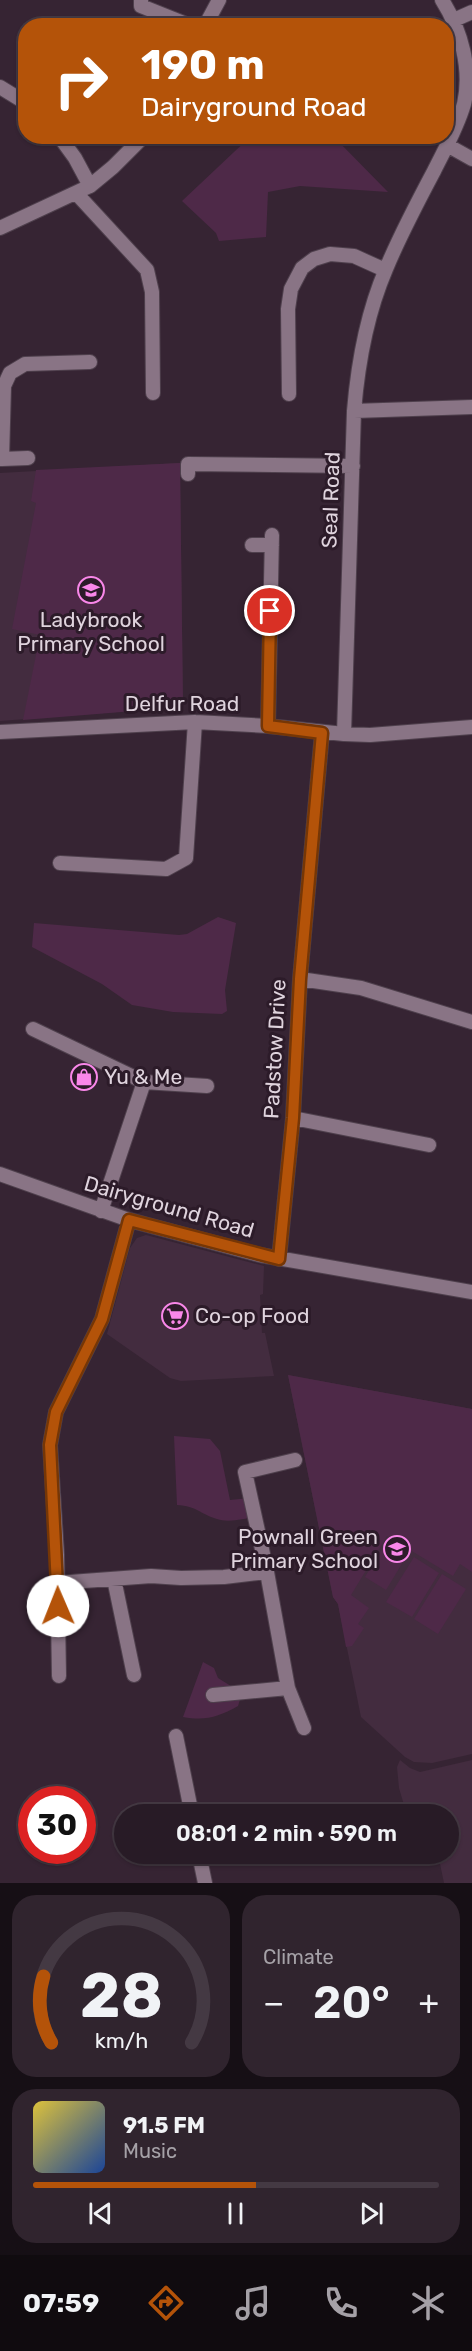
<!DOCTYPE html>
<html lang="en">
<head>
<meta charset="utf-8">
<style>
	body { margin:0; font-family:Rubik,sans-serif; background:#30242e; color:#f1f3f6; height:100vh; display:flex; flex-direction:column; font-size:22px; white-space:nowrap }
	* { box-sizing:border-box; margin:0 }
	p { font-size:20px; color:#a5a1a7 }
	.icon { flex:none; width:33px; height:33px; fill:none; stroke:currentColor; stroke-width:2; stroke-linecap:round; stroke-linejoin:round }
	.map { position:relative; height:1883px; overflow:hidden }
	.drawer { display:flex; flex-direction:column; gap:12px; padding:12px; background:#160f15; flex:1 }
	.drawer>* { flex:none }
	.hud { position:absolute; left:18px; top:18px; width:436px; height:126px; border-radius:24px; box-shadow:0 2px 4px #0004,0 0 0 2px #443943; background:#b45309; color:#fff; overflow:hidden }
	.speed { position:absolute; left:18px; top:1786px; display:flex; gap:12px; font-size:30px; font-weight:700; text-align:center }
	.speed>* { display:grid; place-content:center; width:78px; height:78px; border-radius:50%; background:#281b26; box-shadow:0 2px 4px #0004,0 0 0 2px #443943; line-height:1 }
	.speed .limit { border:9px solid #d22; background:#fff; color:#111 }
	.pin { position:absolute; display:grid; place-items:center; width:51px; height:51px; color:#fff; margin:-26px; border:3px solid #fff; border-radius:50%; box-shadow:0 2px 6px #0007 }
	.me { position:absolute; width:66px; margin:-33px; rotate:359deg; stroke-linejoin:round; filter:drop-shadow(0 0 4px #0008) }
	.turn { display:flex; align-items:center; gap:21px; height:126px; padding:0 24px; font-size:27px }
	.turn .icon { width:78px; height:78px; stroke-width:2.5 }
	.turn b { display:block; font-size:42px; line-height:51px }
	.big { font-size:45px; font-weight:600; line-height:1.1 }
	.drawer .widget { flex:1; display:flex; flex-direction:column; justify-content:center; gap:9px; min-width:0; padding:0 21px; border-radius:24px; background:#30242e }
	.drawer .dial { align-items:center; gap:0 }
	.dial svg { height:156px; overflow:visible; fill:none; stroke:#443943; stroke-width:7; stroke-linecap:round; text-anchor:middle }
	.dial text { fill:#f1f3f6; stroke:none }
	.song { display:flex; align-items:center; gap:18px }
	.cover { width:72px; height:72px; border-radius:9px; background:linear-gradient(135deg,hsl(50 70% 55%),hsl(220 70% 35%)) }
	.played { height:6px; border-radius:3px; background:linear-gradient(90deg,#b45309 55%,#443943 55%) }
	.keys { display:flex; justify-content:space-around; direction:ltr }
	.heat { display:flex; justify-content:space-between; align-items:center; font-size:33px; direction:ltr }
	.drawer .tiles { flex:1; display:grid; gap:12px; grid-template-columns:1fr 1fr }
	.widget:last-child { grid-column:span 2 }
	.trip { position:absolute; left:114px; top:1804px; width:345px; height:60px; border-radius:30px; background:#281b26; box-shadow:0 2px 4px #0004,0 0 0 2px #443943; font-weight:600; line-height:60px; text-align:center }
	.menu { display:flex; height:96px; justify-content:space-around; align-items:center; background:#100b0f; color:#a5a1a7 }
	.menu .icon { width:42px; height:42px }
	.menu .on { color:#b45309 }
	.menu b { font-size:27px; color:#f1f3f6 }
	.map>svg:first-child { display:block }
	.built { fill:#432c3f }
	.green { fill:#4e2948 }
	.lines { fill:none; stroke-linecap:round; stroke-linejoin:round }
	.minor-casing { stroke:#4f404d; stroke-width:16 }
	.minor { stroke:#897485; stroke-width:14 }
	.route-casing { stroke:#753606; stroke-width:15 }
	.route { stroke:#b45309; stroke-width:10 }
	.labels { text-anchor:middle; stroke-width:6; stroke-linejoin:round; paint-order:stroke }
	.street-label { font-size:21px; fill:#dfd3dd; stroke:#2c1b29 }
	.poi-label { font-size:21px; fill:#dfd3dd; stroke:#2c1b29; text-anchor:start }
</style>
</head>
<body>
<div class="map">
<svg width="472" height="1883" viewBox="0 0 472 1883">
	<rect width="100%" height="100%" fill="#362433"/>
	<path class="built" d="M 180,463 L 183,707 L 0,721 L 0,473 Z
		M 146,1235 L 264,1266 L 263,1294 L 260,1295 L 262,1333 L 265,1333 L 274,1376 L 181,1381 L 170,1378 L 107,1334 L 130,1248 L 137,1238 Z
		M 288,1375 L 472,1409 L 472,1754 L 432,1763 L 414,1762 L 405,1757 L 361,1717 L 338,1604 L 333,1597 Z
		M 400,1760 L 410,1768 L 420,1772 L 472,1760 L 472,1883 L 444,1883 L 438,1854 L 448,1854 L 448,1815 L 407,1815 L 399,1788 L 397,1767 Z"/>
	<path class="green" d="M 251,136 L 334,137 L 388,192 L 300,186 L 268,192 L 266,237 L 219,241 L 216,233 L 182,201 Z
		M 180,463 L 183,707 L 23,720 L 40,635 L 12,629 L 36,503 L 31,501 L 36,470 Z
		M 218,917 L 236,923 L 225,990 L 227,1011 L 222,1014 L 173,1012 L 132,1005 L 102,984 L 32,947 L 34,923 L 179,935 L 187,934 Z
		M 288,1375 L 472,1409 L 472,1572 L 460,1564 L 453,1576 L 387,1536 L 351,1595 L 369,1608 L 358,1624 L 364,1628 L 352,1646 L 346,1647 L 338,1604 L 333,1597 Z
		M 174,1436 L 210,1439 L 220,1451 L 230,1500 L 250,1498 L 255,1517 C 243,1519 228,1523 217,1519 C 200,1514 197,1506 177,1505 Z
		M 388,1539 L 409,1552 L 386,1590 L 365,1577 Z
		M 414,1557 L 439,1573 L 412,1617 L 386,1602 Z
		M 442,1574 L 466,1589 L 438,1634 L 414,1619 Z
		M 203,1662 L 214,1668 L 218,1678 L 242,1693 L 238,1706 C 218,1717 206,1721 183,1717 Z"/>
	<g class="lines">
		<defs>
			<path id="minor" d="M 141,0 L 141,6 L 191,26
				M 454,20 L 472,12
				M 205,26 L 219,0
				M 0,87 L 26,103
				M 59,136 L 75,158 L 90,186
				M 447,145 L 472,159
				M 76,193 L 147,270 L 152,292 L 153,393
				M 0,228 L 90,186 L 113,167 L 144,136
				M 289,394 L 288,309 L 291,289 L 302,268 L 314,259 L 330,254 L 354,256 L 385,270
				M 354,411 L 472,407
				M 0,459 L 2,459 L 4,386 L 10,373 L 25,364 L 90,362
				M 2,459 L 28,458
				M 188,474 L 188,464 L 353,466
				M 252,545 L 272,545
				M 268,726 L 272,535
				M 0,732 L 195,722 L 268,726 L 344,734 L 370,735 L 472,727
				M 344,734 L 354,411 C 358,363 367,313 386,269 C 400,235 417,203 434,171 C 445,149 457,128 464,104 C 472,69 461,30 442,0
				M 60,863 L 166,869 L 186,858 L 195,722
				M 300,979 L 361,988 L 472,1022
				M 33,1029 L 144,1082 L 207,1086
				M 293,1118 L 429,1145
				M 0,1174 L 129,1220 L 260,1255 L 472,1292
				M 101,1211 L 144,1082
				M 279,1259 L 293,1118 L 300,979 L 322,733
				M 267,1572 L 288,1688 L 304,1728
				M 114,1579 L 134,1675
				M 57,1583 L 151,1576 L 181,1578 L 224,1577 L 267,1572 L 245,1472 L 295,1460
				M 59,1676 L 57,1555 L 50,1445 L 56,1412 L 102,1319 L 129,1220
				M 213,1695 L 288,1688
				M 176,1736 L 192,1815
				M 199,1854 L 205,1883"/>
		</defs>
		<use href="#minor" class="minor-casing"/>
		<use href="#minor" class="minor"/>
	</g>
	<g class="lines">
		<defs>
			<path id="route" d="M 58,1606 L 50,1445 L 56,1412 L 102,1319 L 129,1220 L 279,1259 L 293,1118 L 300,979 L 322,733 L 268,726 L 270,611"/>
		</defs>
		<use href="#route" class="route-casing"/>
		<use href="#route" class="route"/>
	</g>
	<defs>
		<symbol id="school-ring" viewBox="-11 -11 22 22"><circle r="9.5" fill="#2c1b29" stroke="#f987e9" stroke-width="1.5"/><path d="M0-5L7-2L0 1L-7-2ZM-4 1L0 2.5L4 1V4Q0 6-4 4Z" fill="#f987e9"/></symbol>
		<symbol id="shop-ring" viewBox="-11 -11 22 22"><circle r="9.5" fill="#2c1b29" stroke="#f987e9" stroke-width="1.5"/><path d="M-5-2.5h2.3a2.7 3.5 0 0 1 5.4 0H5L5.5 6h-11ZM-1.5-2.5h3a1.5 2.3 0 0 0-3 0Z" fill="#f987e9"/></symbol>
		<symbol id="supermarket-ring" viewBox="-11 -11 22 22"><circle r="9.5" fill="#2c1b29" stroke="#f987e9" stroke-width="1.5"/><path d="M-6-5.5h2.5l.6 2H6L4.5 2H-2.5L-4.4-4H-6ZM-1.5 3.2a1.3 1.3 0 1 0 .1 0ZM3 3.2a1.3 1.3 0 1 0 .1 0Z" fill="#f987e9"/></symbol>
	</defs>
	<g fill-rule="evenodd">
		<use href="#school-ring" x="76" y="575" width="30" height="30"/>
		<use href="#shop-ring" x="69" y="1062" width="30" height="30"/>
		<use href="#supermarket-ring" x="160" y="1301" width="30" height="30"/>
		<use href="#school-ring" x="382" y="1534" width="30" height="30"/>
	</g>
	<g class="labels">
		<g class="street-label">
			<text transform="translate(331 500) rotate(-88)" y="7">Seal Road</text>
			<text x="182" y="711">Delfur Road</text>
			<text transform="translate(275 1049) rotate(-87)" y="7">Padstow Drive</text>
			<text transform="translate(169 1207) rotate(16)" y="7">Dairyground Road</text>
		</g>
		<g class="poi-label">
			<text x="91" y="627" text-anchor="middle">Ladybrook<tspan x="91" dy="24">Primary School</tspan></text>
			<text x="104" y="1084">Yu &amp; Me</text>
			<text x="195" y="1323">Co-op Food</text>
			<text x="378" y="1544" text-anchor="end">Pownall Green<tspan x="378" dy="24">Primary School</tspan></text>
		</g>
	</g>
</svg>
<div class="speed"><div class="limit">30</div></div>
<div class="pin" style="left:270px;top:611px;background:#d93025"><svg class="icon" aria-label="arrive" viewBox="0 0 24 24"><path d="M6 21V4h12l-3 4 3 4H6"/></svg></div>
<svg class="me" style="left:58px;top:1606px" viewBox="-20 -20 40 40"><circle r="19" fill="#fff"/><path d="M0-13L10 11 0 6-10 11z" fill="#b45309"/></svg>
<div class="trip">08:01 · 2 min · 590 m</div>
<div class="hud">
<div class="turn"><svg class="icon" aria-label="right" viewBox="0 0 24 24"><path d="M7 20v-9h11M14 6l5 5-5 5"/></svg><div><b>190 m</b>Dairyground Road</div></div>
</div>
</div>
<section class="drawer">
<div class="tiles">
<div class="widget dial"><svg viewBox="0 0 100 80">
<path d="M14 69A42 42 0 1 1 86 69"/>
<path d="M14 69A42 42 0 0 1 10 35" stroke="#b45309"/>
<text x="50" y="56" font-size="32" font-weight="700">28</text>
<text x="50" y="72" font-size="11">km/h</text>
</svg></div>
<div class="widget"><p>Climate</p>
<div class="heat"><a>−</a><b class="big">20°</b><a>+</a></div>
</div>
<div class="widget">
<div class="song"><i class="cover"></i><div><b>91.5 FM</b><p>Music</p></div></div>
<div class="played"></div>
<div class="keys"><svg class="icon" aria-label="previous" viewBox="0 0 24 24"><path d="M18 5L8 12l10 7zM5 5v14"/></svg><svg class="icon" aria-label="pause" viewBox="0 0 24 24"><path d="M8 5v14M16 5v14"/></svg><svg class="icon" aria-label="next" viewBox="0 0 24 24"><path d="M6 5l10 7-10 7zM19 5v14"/></svg></div>
</div>
</div>
</section>
<nav class="menu">
<b>07:59</b>
<svg class="icon on" aria-label="directions" viewBox="0 0 24 24"><path d="M12 3l9 9-9 9-9-9zM9 14v-3h6M13 9l2 2-2 2"/></svg>
<svg class="icon" aria-label="music" viewBox="0 0 24 24"><path d="M9 18V5l10-2v13"/><circle cx="6" cy="18" r="3"/><circle cx="16" cy="16" r="3"/></svg>
<svg class="icon" aria-label="phone" viewBox="0 0 24 24"><path d="M5 4h4l2 5-3 2q2 4 5 5l2-3 5 2v4C11 20 4 13 5 4z"/></svg>
<svg class="icon" aria-label="climate" viewBox="0 0 24 24"><path d="M12 3v18M4 7l16 10M4 17L20 7"/></svg>
</nav>
</body>
</html>
